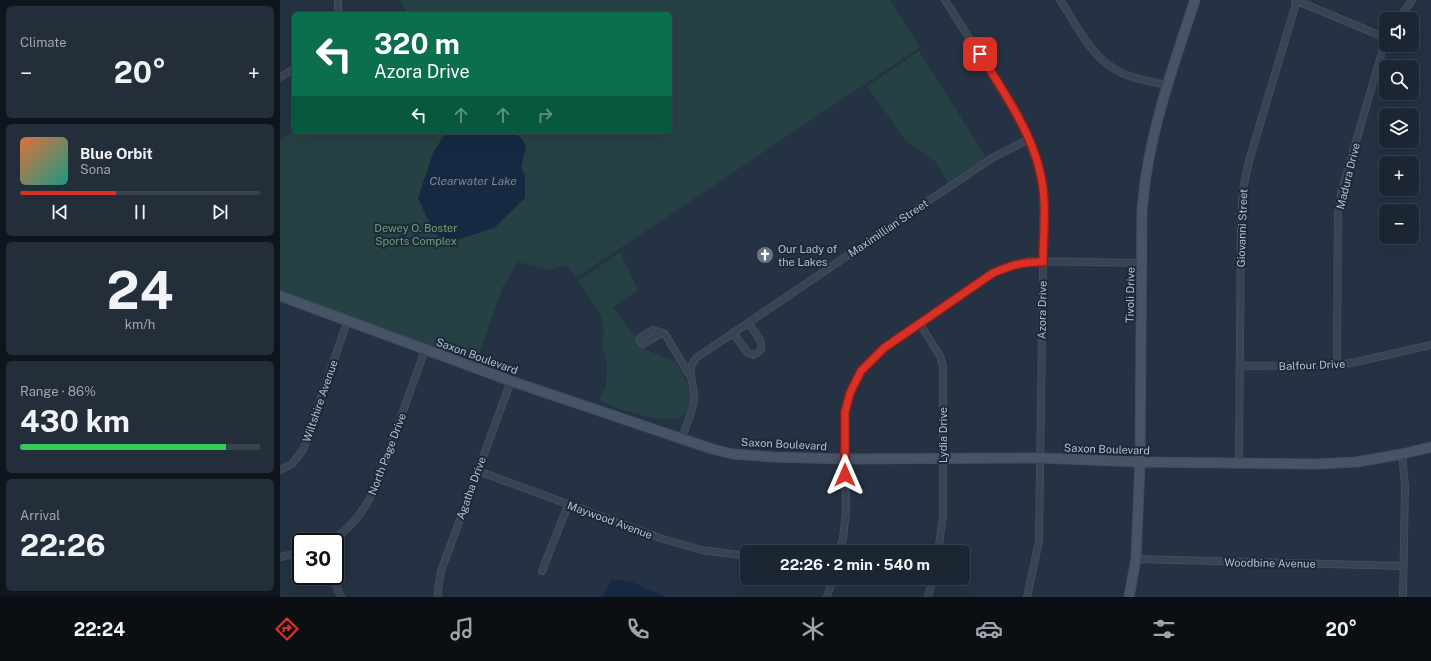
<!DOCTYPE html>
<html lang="en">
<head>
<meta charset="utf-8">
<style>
	body { margin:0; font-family:"Public Sans",sans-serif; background:#242e3a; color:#f1f3f6; height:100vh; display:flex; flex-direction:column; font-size:15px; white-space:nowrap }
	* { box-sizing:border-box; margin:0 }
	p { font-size:13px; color:#a0a5ac }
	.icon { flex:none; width:22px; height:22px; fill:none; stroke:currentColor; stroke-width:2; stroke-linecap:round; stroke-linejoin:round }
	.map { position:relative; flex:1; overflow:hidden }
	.sheet { display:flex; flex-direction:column; gap:6px; padding:6px; background:#0f151c; width:280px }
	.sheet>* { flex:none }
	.banner { position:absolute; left:12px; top:12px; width:380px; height:122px; border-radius:6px; box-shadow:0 4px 16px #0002,0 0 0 1px #39434d; background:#0b6e4f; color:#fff; overflow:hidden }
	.tools { position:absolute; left:1099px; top:12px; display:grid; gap:8px }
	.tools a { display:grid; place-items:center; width:40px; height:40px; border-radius:6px; background:#1b2632; box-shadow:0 4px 16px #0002,0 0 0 1px #39434d; font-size:20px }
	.speed { position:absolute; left:12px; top:533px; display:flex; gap:8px; font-size:20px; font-weight:700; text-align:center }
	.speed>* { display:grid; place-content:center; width:52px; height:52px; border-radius:50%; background:#1b2632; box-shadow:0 4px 16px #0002,0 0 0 1px #39434d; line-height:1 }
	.speed .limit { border:2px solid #111; border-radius:6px; background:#fff; color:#111 }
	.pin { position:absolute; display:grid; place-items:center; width:34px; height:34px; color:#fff; margin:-17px; border-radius:8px; box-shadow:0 2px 6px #0006 }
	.me { position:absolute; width:44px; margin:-22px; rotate:0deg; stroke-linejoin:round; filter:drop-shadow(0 0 3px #0008) }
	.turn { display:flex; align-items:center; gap:14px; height:84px; padding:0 16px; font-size:18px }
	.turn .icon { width:52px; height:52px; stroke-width:2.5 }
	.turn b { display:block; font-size:28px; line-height:34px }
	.lanes { display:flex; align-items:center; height:38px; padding:0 16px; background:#0003; justify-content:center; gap:20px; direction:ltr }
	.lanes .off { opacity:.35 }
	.big { font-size:30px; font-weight:700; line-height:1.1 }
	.sheet .card { flex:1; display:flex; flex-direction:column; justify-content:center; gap:6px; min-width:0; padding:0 14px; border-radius:6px; background:#242e3a }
	.sheet .dial { align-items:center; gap:0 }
	.dial b { font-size:52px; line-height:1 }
	.song { display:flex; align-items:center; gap:12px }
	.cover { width:48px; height:48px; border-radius:6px; background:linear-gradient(135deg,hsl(20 70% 55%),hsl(170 70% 35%)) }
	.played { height:4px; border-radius:2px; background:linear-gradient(90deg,#d93025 40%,#39434d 40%) }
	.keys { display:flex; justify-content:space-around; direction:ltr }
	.heat { display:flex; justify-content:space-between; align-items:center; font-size:22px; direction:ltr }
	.charge { height:6px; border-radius:3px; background:linear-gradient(90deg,#34c759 86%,#39434d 0) }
	.trip { position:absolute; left:460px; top:545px; width:230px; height:40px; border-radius:6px; background:#1b2632; box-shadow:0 4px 16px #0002,0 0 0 1px #39434d; font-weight:700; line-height:40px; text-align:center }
	.dock { display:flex; height:64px; justify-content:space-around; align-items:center; background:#0b0f14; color:#a0a5ac }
	.dock .icon { width:28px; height:28px }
	.dock .on { color:#d93025 }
	.dock b { font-size:18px; color:#f1f3f6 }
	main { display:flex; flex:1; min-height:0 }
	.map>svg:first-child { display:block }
	.green { fill:#264144 }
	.water { fill:#162942 }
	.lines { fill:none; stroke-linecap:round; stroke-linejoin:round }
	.street-casing { stroke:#434d5c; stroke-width:8 }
	.secondary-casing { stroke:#434d5c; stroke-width:11 }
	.street { stroke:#394453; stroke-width:6 }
	.secondary { stroke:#475366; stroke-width:9 }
	.route-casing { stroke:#8d1f18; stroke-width:10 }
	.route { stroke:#d93025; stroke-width:7 }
	.labels { text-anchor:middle; stroke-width:4; stroke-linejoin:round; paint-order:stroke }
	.street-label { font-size:11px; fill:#b6bfcd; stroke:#1d2938 }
	.park-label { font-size:11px; fill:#6b9f77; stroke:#1d2938 }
	.poi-label { font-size:11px; fill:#b6bfcd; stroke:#1d2938; text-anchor:start }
	.water-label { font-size:12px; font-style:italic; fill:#6d89ae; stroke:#1d2938 }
</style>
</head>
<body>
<main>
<section class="sheet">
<div class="card"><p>Climate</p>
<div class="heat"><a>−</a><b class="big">20°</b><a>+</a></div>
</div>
<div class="card">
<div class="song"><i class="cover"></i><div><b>Blue Orbit</b><p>Sona</p></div></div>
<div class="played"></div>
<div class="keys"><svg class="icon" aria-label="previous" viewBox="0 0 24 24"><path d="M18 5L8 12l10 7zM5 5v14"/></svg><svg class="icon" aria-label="pause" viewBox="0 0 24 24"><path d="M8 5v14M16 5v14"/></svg><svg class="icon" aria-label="next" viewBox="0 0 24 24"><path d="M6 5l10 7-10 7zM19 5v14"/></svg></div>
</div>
<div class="card dial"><b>24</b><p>km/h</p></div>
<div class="card"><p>Range · 86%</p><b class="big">430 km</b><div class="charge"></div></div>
<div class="card"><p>Arrival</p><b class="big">22:26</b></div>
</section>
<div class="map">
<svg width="1151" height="597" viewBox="0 0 1151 597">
	<rect width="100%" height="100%" fill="#243243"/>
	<path class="green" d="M 120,0 L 610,0 L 640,47 L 296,278 L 287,265 L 269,270 L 238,262 L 222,288 L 199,355 L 176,357 L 0,292 L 0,140 L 14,131 L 14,132 L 390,132 L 390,14 L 128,14 Z
		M 639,51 L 706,157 L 668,182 L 655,161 L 626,141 L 587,86 Z
		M 340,252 L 358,290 L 333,307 L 364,349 L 396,362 L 408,384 L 410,399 L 407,412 L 397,419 L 372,418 L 342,410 L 319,400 L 326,385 L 327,365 L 322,344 L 324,328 L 320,313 L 298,281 Z"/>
	<path class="water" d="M 173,132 L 194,133 L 203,132 L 233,132 L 241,138 L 246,146 L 241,167 L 245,175 L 245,198 L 214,228 L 180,239 L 159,237 L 147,218 L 138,198 L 153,153 L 163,137 Z
		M 332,579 L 355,583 L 385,597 L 322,597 Z"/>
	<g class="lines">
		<defs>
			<path id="street" d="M 58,0 L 58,14
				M 665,0 L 739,116 L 759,167 L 764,200 L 759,541 L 747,597
				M 780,0 C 794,21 809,52 830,66 C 846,78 868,81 888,85
				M 1015,0 L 1106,38
				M 1119,19 L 1132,0
				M 0,77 L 14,69
				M 640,324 L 660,356 L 663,366 L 663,516 L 658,552
				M 382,333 L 363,344 L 359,339 L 361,337 L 373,330 L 385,334 L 410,376
				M 453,333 L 468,353 L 473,355 C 491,349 475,332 468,323
				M 1057,365 L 1058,212 L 1062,190 L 1106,38
				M 960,366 L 1057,365 L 1076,362 L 1151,345
				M 401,439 C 406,427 412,413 414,400 C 416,383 404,373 416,358 L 712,158 L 749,139
				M 1122,454 L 1125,486 L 1123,597
				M 959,463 L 961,218 L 963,189 L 969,161 L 1017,0
				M 0,470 L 12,464 L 23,450 L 67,322
				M 198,471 L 383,539 L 422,550 L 467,556
				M 47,542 C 52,539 58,536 63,532 C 78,520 88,503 96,486 L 145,350
				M 559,552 L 563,538 L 566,512 L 565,412 L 570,393 L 581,371 L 604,348 L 713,273 L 732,265 L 749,261 L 862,263
				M 0,557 L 21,552
				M 856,559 L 1123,566
				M 262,571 L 288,505
				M 52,576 L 61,597
				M 158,597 L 158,590 L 161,571 L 231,381
				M 547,597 L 553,578
				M 648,597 L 653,578"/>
			<path id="secondary" d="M 0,296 L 231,381 L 432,449 L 453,454 L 493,457 L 565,459 L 760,458 L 860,462 L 1038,464 L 1077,462 L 1122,454 L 1151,447
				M 849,597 L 856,559 L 860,462 L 862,209 C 864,198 864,187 866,176 C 875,116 896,58 915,0"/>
		</defs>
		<use href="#street" class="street-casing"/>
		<use href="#secondary" class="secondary-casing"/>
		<use href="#street" class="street"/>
		<use href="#secondary" class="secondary"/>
	</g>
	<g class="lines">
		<defs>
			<path id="route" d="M 565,475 L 565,412 L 570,393 L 581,371 L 604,348 L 713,273 C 730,266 743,261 763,262 C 763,242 765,221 764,201 C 762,146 728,99 700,54"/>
		</defs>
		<use href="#route" class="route-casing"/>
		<use href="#route" class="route"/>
	</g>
	<defs>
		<symbol id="church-disc" viewBox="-11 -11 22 22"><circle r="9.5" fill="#6b7280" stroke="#1d2938"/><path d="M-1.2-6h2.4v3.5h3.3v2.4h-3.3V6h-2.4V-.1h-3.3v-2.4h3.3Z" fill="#fff"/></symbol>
	</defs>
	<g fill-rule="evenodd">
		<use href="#church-disc" x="475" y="245" width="20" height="20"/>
	</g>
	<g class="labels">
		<g class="street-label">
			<text transform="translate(1068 176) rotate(-76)" y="4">Madura Drive</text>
			<text transform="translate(608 228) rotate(-34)" y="4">Maximillian Street</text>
			<text transform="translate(962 228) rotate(-88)" y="4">Giovanni Street</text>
			<text transform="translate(850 295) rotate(-89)" y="4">Tivoli Drive</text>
			<text transform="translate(762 310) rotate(-89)" y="4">Azora Drive</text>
			<text transform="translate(197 356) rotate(20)" y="4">Saxon Boulevard</text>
			<text transform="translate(1032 365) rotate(-2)" y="4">Balfour Drive</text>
			<text transform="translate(40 401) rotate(-71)" y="4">Wiltshire Avenue</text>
			<text transform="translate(663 435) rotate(-90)" y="4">Lydia Drive</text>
			<text transform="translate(504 444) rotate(3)" y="4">Saxon Boulevard</text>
			<text transform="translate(827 449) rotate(2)" y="4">Saxon Boulevard</text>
			<text transform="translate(107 454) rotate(-69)" y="4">North Page Drive</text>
			<text transform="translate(191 488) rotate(-70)" y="4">Agatha Drive</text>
			<text transform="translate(330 520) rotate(20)" y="4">Maywood Avenue</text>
			<text transform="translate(990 563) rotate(1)" y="4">Woodbine Avenue</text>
		</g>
		<g class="park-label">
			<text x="136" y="232">Dewey O. Boster<tspan x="136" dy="13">Sports Complex</tspan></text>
		</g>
		<g class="poi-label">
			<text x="498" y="253">Our Lady of<tspan x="498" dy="13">the Lakes</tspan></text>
		</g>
		<g class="water-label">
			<text x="193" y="185">Clearwater Lake</text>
		</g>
	</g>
</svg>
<div class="tools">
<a><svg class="icon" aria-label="sound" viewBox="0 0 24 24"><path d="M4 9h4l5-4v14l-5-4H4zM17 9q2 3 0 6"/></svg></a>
<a><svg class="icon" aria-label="search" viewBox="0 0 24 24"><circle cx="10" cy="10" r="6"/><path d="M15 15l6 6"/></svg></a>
<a><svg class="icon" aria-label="layers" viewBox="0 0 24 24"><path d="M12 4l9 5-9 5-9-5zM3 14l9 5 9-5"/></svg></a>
<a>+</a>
<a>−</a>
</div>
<div class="speed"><div class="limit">30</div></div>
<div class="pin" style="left:700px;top:54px;background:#d93025"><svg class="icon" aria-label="arrive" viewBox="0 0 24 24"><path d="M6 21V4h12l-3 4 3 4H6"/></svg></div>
<svg class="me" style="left:565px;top:475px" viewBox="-20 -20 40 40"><path d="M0-17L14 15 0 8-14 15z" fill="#d93025" stroke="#fff" stroke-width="4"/></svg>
<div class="trip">22:26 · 2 min · 540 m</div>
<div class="banner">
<div class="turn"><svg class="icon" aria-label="left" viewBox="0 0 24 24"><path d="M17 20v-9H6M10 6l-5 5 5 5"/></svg><div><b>320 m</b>Azora Drive</div></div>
<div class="lanes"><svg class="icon" aria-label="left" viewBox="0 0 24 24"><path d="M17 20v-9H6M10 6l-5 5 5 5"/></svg><svg class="icon off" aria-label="ahead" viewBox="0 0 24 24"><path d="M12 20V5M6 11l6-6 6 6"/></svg><svg class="icon off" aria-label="ahead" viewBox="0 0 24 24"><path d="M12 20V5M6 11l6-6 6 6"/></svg><svg class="icon off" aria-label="right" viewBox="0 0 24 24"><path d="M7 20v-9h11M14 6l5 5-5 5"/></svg></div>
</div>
</div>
</main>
<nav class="dock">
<b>22:24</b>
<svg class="icon on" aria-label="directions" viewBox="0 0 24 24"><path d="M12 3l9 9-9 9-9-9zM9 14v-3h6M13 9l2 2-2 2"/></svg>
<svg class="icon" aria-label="music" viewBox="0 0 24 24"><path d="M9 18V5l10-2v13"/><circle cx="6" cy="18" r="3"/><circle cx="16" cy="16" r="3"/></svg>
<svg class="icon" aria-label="phone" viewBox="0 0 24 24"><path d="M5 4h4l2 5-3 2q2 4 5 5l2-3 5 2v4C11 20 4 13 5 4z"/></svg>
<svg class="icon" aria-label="climate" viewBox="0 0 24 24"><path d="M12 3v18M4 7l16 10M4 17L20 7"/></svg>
<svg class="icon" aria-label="car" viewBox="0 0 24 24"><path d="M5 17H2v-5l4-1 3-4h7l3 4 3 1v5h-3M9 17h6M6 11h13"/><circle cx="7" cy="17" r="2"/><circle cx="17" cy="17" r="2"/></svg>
<svg class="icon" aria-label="filters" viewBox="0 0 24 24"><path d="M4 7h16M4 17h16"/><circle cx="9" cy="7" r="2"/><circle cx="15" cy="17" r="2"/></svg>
<b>20°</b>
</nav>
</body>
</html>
